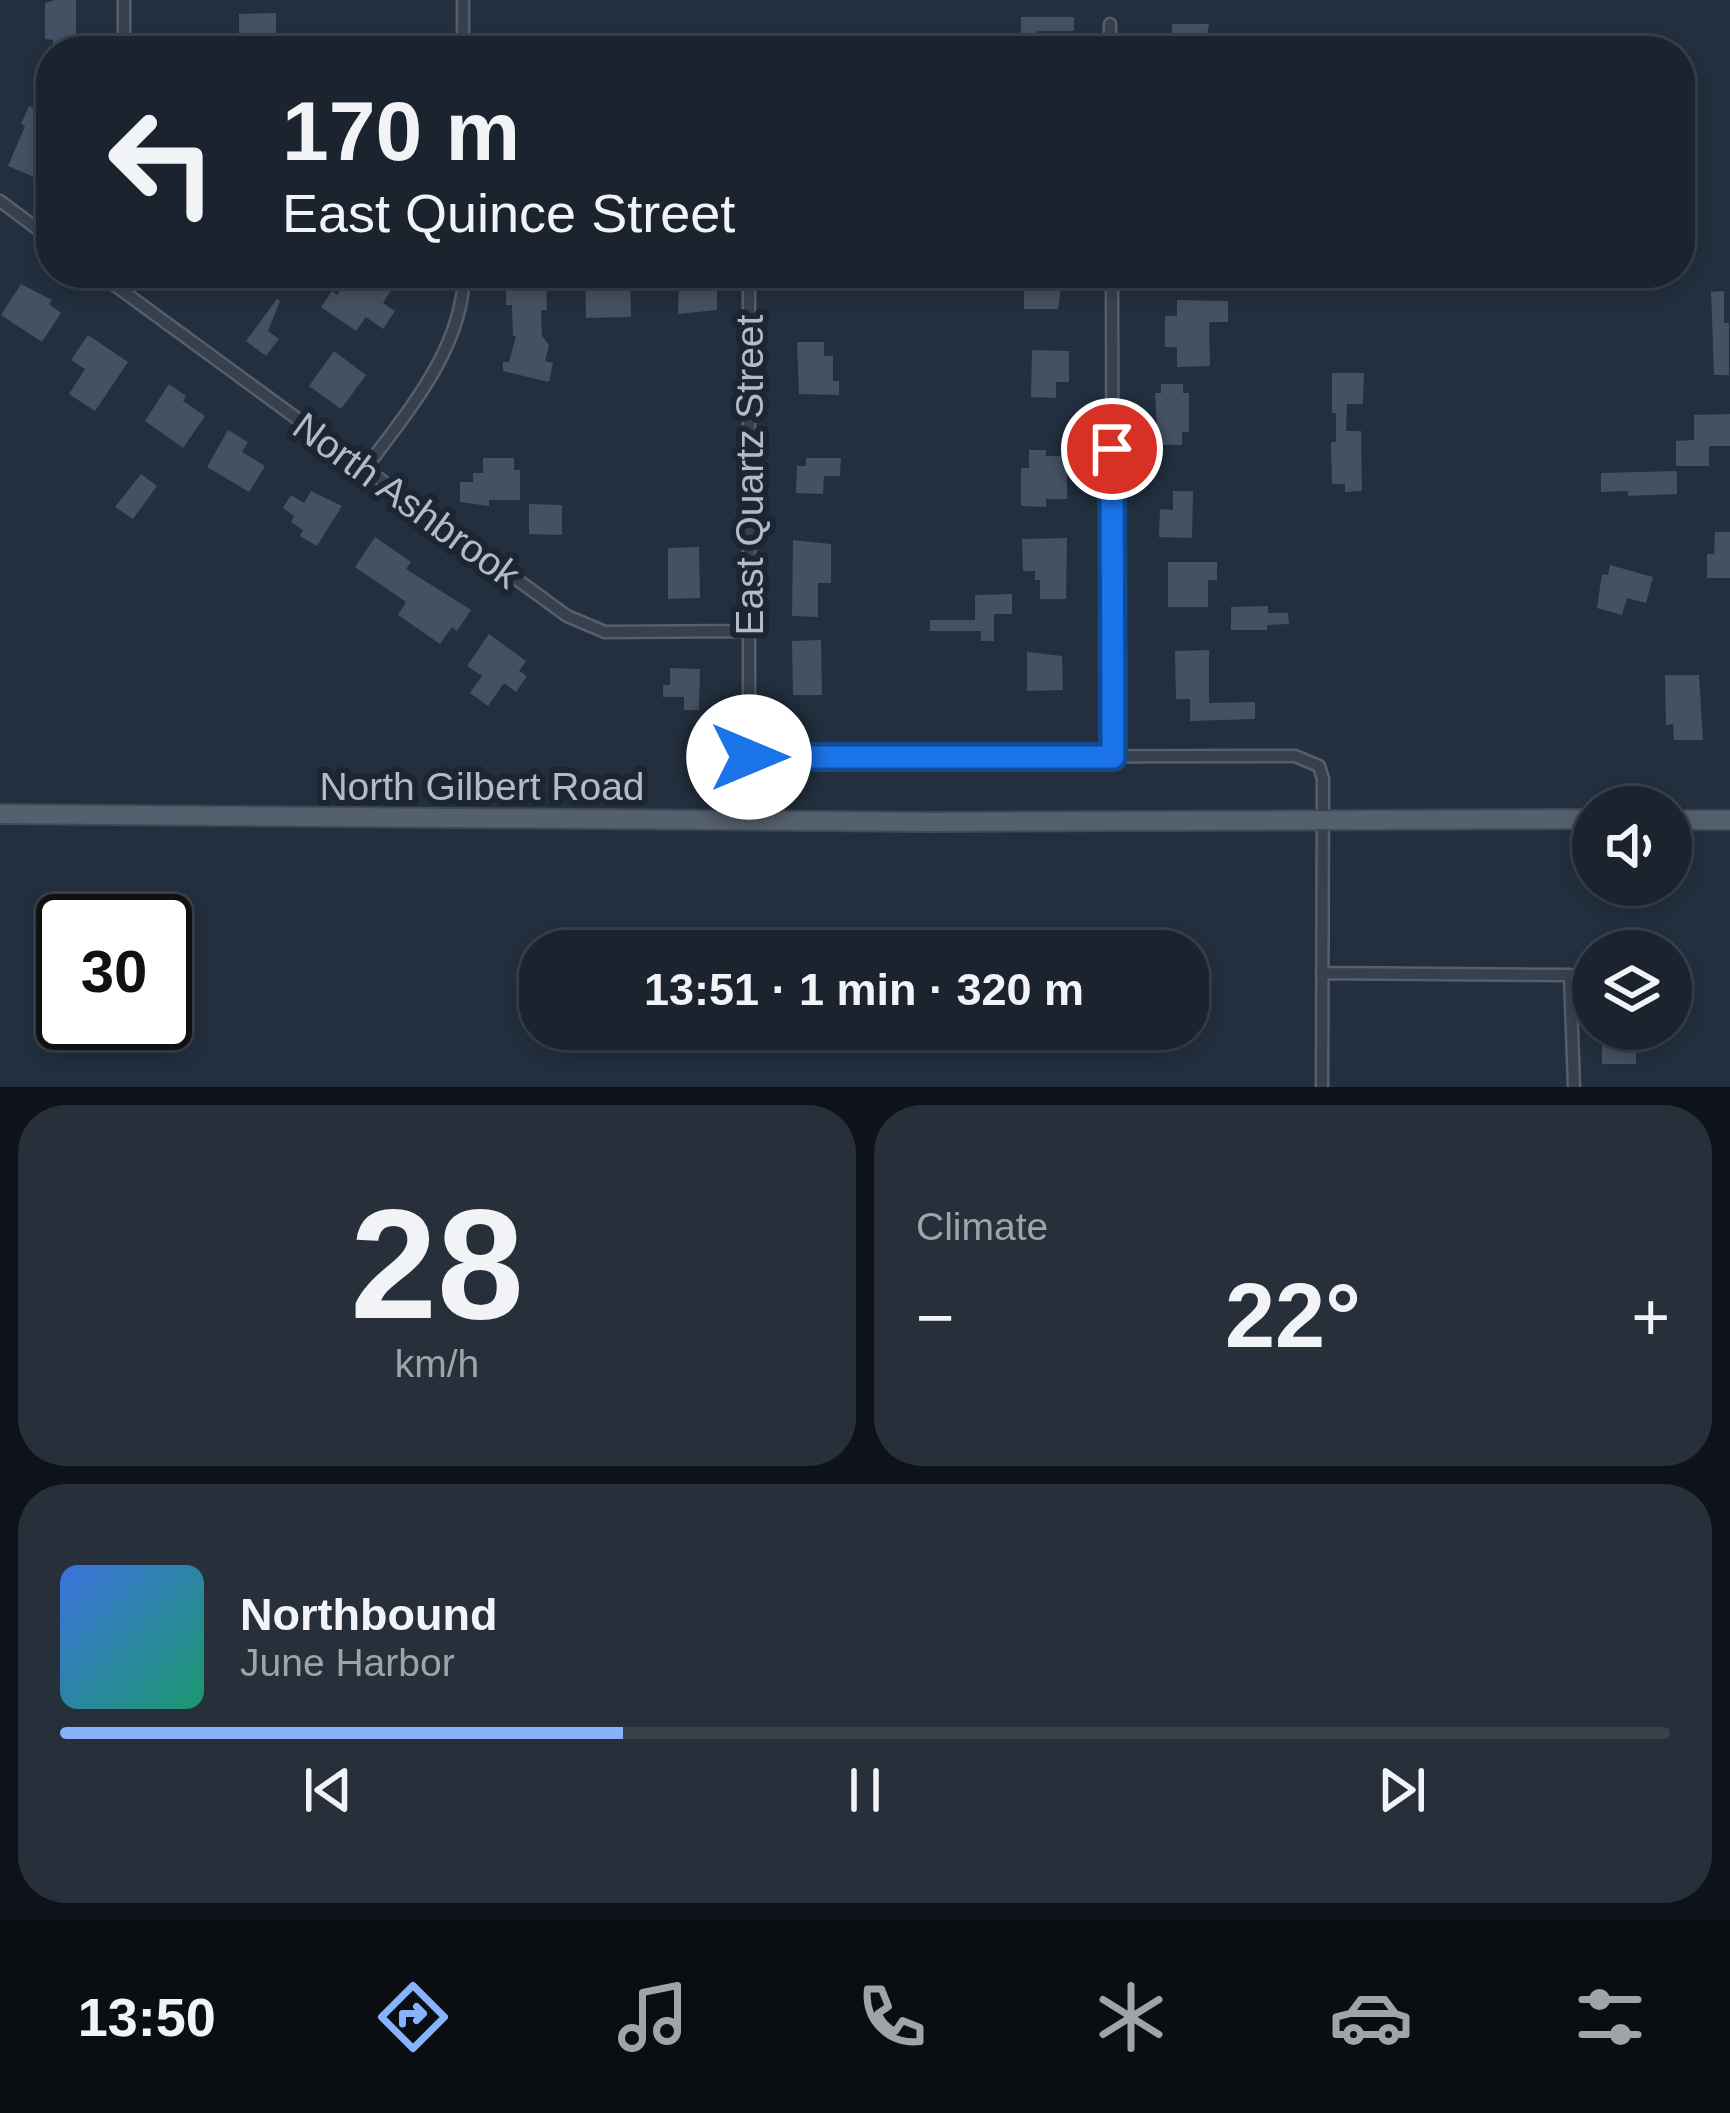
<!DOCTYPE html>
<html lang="en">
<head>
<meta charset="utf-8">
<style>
	body { margin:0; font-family:Helvetica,sans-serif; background:#272f3a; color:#f1f3f6; height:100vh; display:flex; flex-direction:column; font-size:45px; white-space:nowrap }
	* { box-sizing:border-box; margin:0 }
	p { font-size:39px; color:#9fa4aa }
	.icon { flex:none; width:66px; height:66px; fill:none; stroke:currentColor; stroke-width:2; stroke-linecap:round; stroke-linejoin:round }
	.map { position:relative; height:1087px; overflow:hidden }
	.sheet { display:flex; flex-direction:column; gap:18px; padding:18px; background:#0e1319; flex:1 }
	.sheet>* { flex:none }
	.top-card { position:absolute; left:36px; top:36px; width:1659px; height:252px; border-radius:48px; box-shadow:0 6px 18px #0003,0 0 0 3px #38404a; background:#1a232e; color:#f1f3f6; overflow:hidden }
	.tools { position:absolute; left:1572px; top:786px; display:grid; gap:24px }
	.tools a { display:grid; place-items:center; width:120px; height:120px; border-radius:50%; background:#1a232e; box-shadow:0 6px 18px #0003,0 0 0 3px #38404a; font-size:60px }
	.speed { position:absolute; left:36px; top:894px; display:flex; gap:24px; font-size:60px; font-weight:700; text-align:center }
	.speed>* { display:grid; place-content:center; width:156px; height:156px; border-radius:50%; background:#1a232e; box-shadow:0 6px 18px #0003,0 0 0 3px #38404a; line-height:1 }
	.speed .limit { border:6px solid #111; border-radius:18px; background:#fff; color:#111 }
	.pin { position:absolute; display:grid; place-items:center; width:102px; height:102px; color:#fff; margin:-51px; border:6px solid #fff; border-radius:50%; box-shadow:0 3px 12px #0007 }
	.me { position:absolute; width:132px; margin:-66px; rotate:90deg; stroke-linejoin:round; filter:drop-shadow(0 0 9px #0008) }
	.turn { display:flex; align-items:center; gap:42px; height:252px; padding:0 48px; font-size:54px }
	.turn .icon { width:156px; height:156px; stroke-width:2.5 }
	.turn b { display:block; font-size:84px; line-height:102px }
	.big { font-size:90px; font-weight:800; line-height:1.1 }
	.sheet .card { flex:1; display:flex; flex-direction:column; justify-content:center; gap:18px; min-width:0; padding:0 42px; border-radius:48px; background:#272f3a }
	.sheet .dial { align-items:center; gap:0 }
	.dial b { font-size:156px; line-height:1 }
	.song { display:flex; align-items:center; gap:36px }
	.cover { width:144px; height:144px; border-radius:18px; background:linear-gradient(135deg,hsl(220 70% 55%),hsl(160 70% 35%)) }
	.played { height:12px; border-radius:6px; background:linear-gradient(90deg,#86b3fb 35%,#38404a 35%) }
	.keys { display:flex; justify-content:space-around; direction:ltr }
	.heat { display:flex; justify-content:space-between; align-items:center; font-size:66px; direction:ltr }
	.sheet .tiles { flex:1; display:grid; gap:18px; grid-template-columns:1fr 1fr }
	.card:last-child { grid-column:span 2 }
	.trip { position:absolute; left:519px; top:930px; width:690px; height:120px; border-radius:48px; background:#1a232e; box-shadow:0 6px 18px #0003,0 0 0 3px #38404a; font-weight:800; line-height:120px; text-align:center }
	.tabs { display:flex; height:192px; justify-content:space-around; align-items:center; background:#0a0e12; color:#9fa4aa }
	.tabs .icon { width:84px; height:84px }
	.tabs .active { color:#86b3fb }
	.tabs b { font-size:54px; color:#f1f3f6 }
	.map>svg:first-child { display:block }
	.building { fill:#445162 }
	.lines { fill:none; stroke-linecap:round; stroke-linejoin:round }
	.minor-casing { stroke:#555e6c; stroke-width:15 }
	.primary-casing { stroke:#404a57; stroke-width:22 }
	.minor { stroke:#37414e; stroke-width:10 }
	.primary { stroke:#55606e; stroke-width:18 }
	.route-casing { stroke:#114b97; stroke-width:30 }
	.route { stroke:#1a73e8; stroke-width:21 }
	.labels { text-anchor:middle; stroke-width:12; stroke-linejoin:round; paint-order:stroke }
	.street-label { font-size:39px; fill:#b3bbc9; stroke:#1c2633 }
</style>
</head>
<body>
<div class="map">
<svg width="1730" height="1087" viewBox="0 0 1730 1087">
	<rect width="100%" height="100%" fill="#232f3e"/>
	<path class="building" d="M 55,0 L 76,0 L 76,47 L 53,47 L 53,40 L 45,39 L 45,3 Z
		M 276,13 L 276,47 L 239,47 L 239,14 Z
		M 1021,17 L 1074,17 L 1074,31 L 1037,31 L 1037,51 L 1021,51 Z
		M 1172,24 L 1209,24 L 1204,51 L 1171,51 Z
		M 29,106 L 51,116 L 51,157 L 41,180 L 8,166 L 25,126 L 21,124 Z
		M 352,273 L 391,273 L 399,278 L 383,303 L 395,311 L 383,329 L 366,317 L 356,331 L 321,307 L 332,291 L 337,295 Z
		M 513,273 L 546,273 L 547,310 L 541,310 L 542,336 L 549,345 L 545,361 L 553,363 L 549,382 L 503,371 L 503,362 L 509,362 L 516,336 L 513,336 L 512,305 L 506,305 L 506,282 L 513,281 Z
		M 585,273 L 630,273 L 631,317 L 586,318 Z
		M 700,273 L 717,273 L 717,310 L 678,314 L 679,281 L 699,281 Z
		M 1024,273 L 1063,273 L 1058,309 L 1024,309 Z
		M 21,284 L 52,300 L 49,304 L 61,313 L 42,342 L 1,315 Z
		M 1724,291 L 1724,323 L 1729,323 L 1729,375 L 1714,375 L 1711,292 Z
		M 277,299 L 280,301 L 268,331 L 279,339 L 266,356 L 246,341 Z
		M 1177,300 L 1228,301 L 1228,322 L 1209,322 L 1210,366 L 1177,367 L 1177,347 L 1165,347 L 1165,316 L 1177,316 Z
		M 88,335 L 128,362 L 95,411 L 69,394 L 85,369 L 71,360 Z
		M 797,342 L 824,342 L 824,356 L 833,356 L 833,381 L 839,381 L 839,395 L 799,394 Z
		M 1032,350 L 1069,351 L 1069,382 L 1056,382 L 1056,398 L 1031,397 Z
		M 334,351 L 366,375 L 341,409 L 309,386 Z
		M 1332,373 L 1364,373 L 1363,404 L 1347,404 L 1346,431 L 1361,431 L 1362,491 L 1345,492 L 1345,484 L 1332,484 L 1331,442 L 1336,442 L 1336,413 L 1332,413 Z
		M 169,384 L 186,396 L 183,401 L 205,416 L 183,448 L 145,421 Z
		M 1161,384 L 1183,384 L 1183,393 L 1189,393 L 1189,432 L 1182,432 L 1182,445 L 1158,445 L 1155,393 L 1161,393 Z
		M 1730,414 L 1730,446 L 1709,446 L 1709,466 L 1676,466 L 1676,441 L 1694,440 L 1694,415 Z
		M 228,430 L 248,442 L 242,452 L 265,466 L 249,492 L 207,467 Z
		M 1029,450 L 1046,450 L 1046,456 L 1067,456 L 1067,499 L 1046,499 L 1046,507 L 1021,506 L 1021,468 L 1029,468 Z
		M 483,458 L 514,458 L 514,470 L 520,470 L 520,500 L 489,500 L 489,506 L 460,502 L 460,482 L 473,482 L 473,473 L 483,473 Z
		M 806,458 L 841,458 L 840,476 L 824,476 L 823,494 L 796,493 L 797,466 L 806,466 Z
		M 1677,471 L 1677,494 L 1628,496 L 1628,491 L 1601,492 L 1601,473 Z
		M 141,474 L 157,486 L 133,519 L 115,507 Z
		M 311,491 L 342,506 L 317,546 L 300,536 L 303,530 L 291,522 L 294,516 L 283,508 L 291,495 L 304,503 Z
		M 1173,491 L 1193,491 L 1192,538 L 1159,537 L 1160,509 L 1173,510 Z
		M 529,504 L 562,505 L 562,535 L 529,534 Z
		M 1715,532 L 1730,532 L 1730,578 L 1707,578 L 1707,554 L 1714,554 Z
		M 375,537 L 411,562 L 406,569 L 471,610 L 457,631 L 452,627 L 440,644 L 398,615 L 406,602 L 355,567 Z
		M 1067,538 L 1066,599 L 1040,599 L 1040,580 L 1035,580 L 1035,571 L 1023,571 L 1022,539 Z
		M 793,540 L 831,544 L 831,583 L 818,583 L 818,617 L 792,616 Z
		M 699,547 L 700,598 L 668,599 L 668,548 Z
		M 1168,562 L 1217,562 L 1217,580 L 1208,580 L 1208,607 L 1168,607 Z
		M 1610,565 L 1653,577 L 1646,603 L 1627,598 L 1622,615 L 1597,608 L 1602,574 L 1608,575 Z
		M 1012,594 L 1012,614 L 994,614 L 994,641 L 981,641 L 981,631 L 930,631 L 930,620 L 975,620 L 975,595 Z
		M 1268,606 L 1268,613 L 1288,613 L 1289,624 L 1267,625 L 1267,630 L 1231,630 L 1231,607 Z
		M 489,634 L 526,661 L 519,671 L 527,676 L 516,692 L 504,683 L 488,706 L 470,693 L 482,676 L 467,666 Z
		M 821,640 L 822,695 L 793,695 L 792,641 Z
		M 1209,650 L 1209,703 L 1255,702 L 1255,719 L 1190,721 L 1190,699 L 1176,699 L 1175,651 Z
		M 1027,652 L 1062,656 L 1063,690 L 1027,691 Z
		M 670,668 L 700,669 L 699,710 L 684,710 L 684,697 L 663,697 L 663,685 L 670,685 Z
		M 1665,675 L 1699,675 L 1703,740 L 1674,740 L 1673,724 L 1666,725 Z
		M 1602,1029 L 1628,1029 L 1629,1047 L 1636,1047 L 1636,1064 L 1602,1064 Z"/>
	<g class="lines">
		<defs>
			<path id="minor" d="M 124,0 L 124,51
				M 463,0 L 463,51
				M 1110,24 L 1110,51
				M 0,201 L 51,239
				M 98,273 L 567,616 L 605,632 L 749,631
				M 1112,273 L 1113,756
				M 365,469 C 407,412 463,349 464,273
				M 749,757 L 1295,756 L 1319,766 L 1323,779 L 1322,1087
				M 749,821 L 749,273
				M 1322,973 L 1570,975 L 1574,1087"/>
			<path id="primary" d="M 0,814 L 931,822 L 1593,819
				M 1671,820 L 1730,820"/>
		</defs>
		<use href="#minor" class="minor-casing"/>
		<use href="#primary" class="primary-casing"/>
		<use href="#minor" class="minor"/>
		<use href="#primary" class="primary"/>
	</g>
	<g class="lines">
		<defs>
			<path id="route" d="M 749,757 L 1113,757 L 1112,449"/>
		</defs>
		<use href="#route" class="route-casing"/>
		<use href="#route" class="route"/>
	</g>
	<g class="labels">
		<g class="street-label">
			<text transform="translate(749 475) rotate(-90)" y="14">East Quartz Street</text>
			<text transform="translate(407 500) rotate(36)" y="14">North Ashbrook</text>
			<text x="482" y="800">North Gilbert Road</text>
		</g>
	</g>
</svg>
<div class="tools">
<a><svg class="icon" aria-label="sound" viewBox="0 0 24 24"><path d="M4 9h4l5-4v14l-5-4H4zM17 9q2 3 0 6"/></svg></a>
<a><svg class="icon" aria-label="layers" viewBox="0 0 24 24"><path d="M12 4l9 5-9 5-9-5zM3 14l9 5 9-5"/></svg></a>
</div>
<div class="speed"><div class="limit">30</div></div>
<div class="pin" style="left:1112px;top:449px;background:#d93025"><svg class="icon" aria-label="arrive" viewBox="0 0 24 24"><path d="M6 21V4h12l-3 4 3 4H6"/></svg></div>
<svg class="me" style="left:749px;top:757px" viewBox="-20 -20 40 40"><circle r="19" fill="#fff"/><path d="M0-13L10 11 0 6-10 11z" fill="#1a73e8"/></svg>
<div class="trip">13:51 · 1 min · 320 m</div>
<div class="top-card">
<div class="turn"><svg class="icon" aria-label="left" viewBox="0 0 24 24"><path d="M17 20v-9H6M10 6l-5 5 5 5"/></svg><div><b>170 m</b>East Quince Street</div></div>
</div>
</div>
<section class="sheet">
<div class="tiles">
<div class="card dial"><b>28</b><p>km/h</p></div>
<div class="card"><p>Climate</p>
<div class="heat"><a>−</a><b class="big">22°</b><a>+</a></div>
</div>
<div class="card">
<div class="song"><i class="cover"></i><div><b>Northbound</b><p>June Harbor</p></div></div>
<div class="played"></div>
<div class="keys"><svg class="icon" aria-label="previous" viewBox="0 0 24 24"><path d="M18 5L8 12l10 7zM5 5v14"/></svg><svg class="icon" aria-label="pause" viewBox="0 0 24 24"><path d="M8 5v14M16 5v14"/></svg><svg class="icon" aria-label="next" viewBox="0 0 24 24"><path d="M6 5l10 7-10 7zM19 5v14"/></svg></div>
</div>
</div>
</section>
<nav class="tabs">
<b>13:50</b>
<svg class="icon active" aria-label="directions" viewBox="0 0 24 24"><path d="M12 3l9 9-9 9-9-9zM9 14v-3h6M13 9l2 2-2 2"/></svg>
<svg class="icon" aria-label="music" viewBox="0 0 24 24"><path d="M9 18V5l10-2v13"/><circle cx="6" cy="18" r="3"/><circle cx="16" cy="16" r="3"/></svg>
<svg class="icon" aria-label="phone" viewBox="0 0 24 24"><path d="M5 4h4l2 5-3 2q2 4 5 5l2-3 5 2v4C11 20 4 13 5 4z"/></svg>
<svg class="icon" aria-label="climate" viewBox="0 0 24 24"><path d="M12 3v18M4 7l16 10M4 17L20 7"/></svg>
<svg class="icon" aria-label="car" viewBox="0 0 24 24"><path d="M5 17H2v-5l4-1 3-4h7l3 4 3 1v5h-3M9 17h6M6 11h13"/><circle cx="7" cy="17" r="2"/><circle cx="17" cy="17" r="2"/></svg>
<svg class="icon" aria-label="filters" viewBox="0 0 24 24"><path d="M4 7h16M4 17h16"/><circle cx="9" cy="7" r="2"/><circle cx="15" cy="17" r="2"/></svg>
</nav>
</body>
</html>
